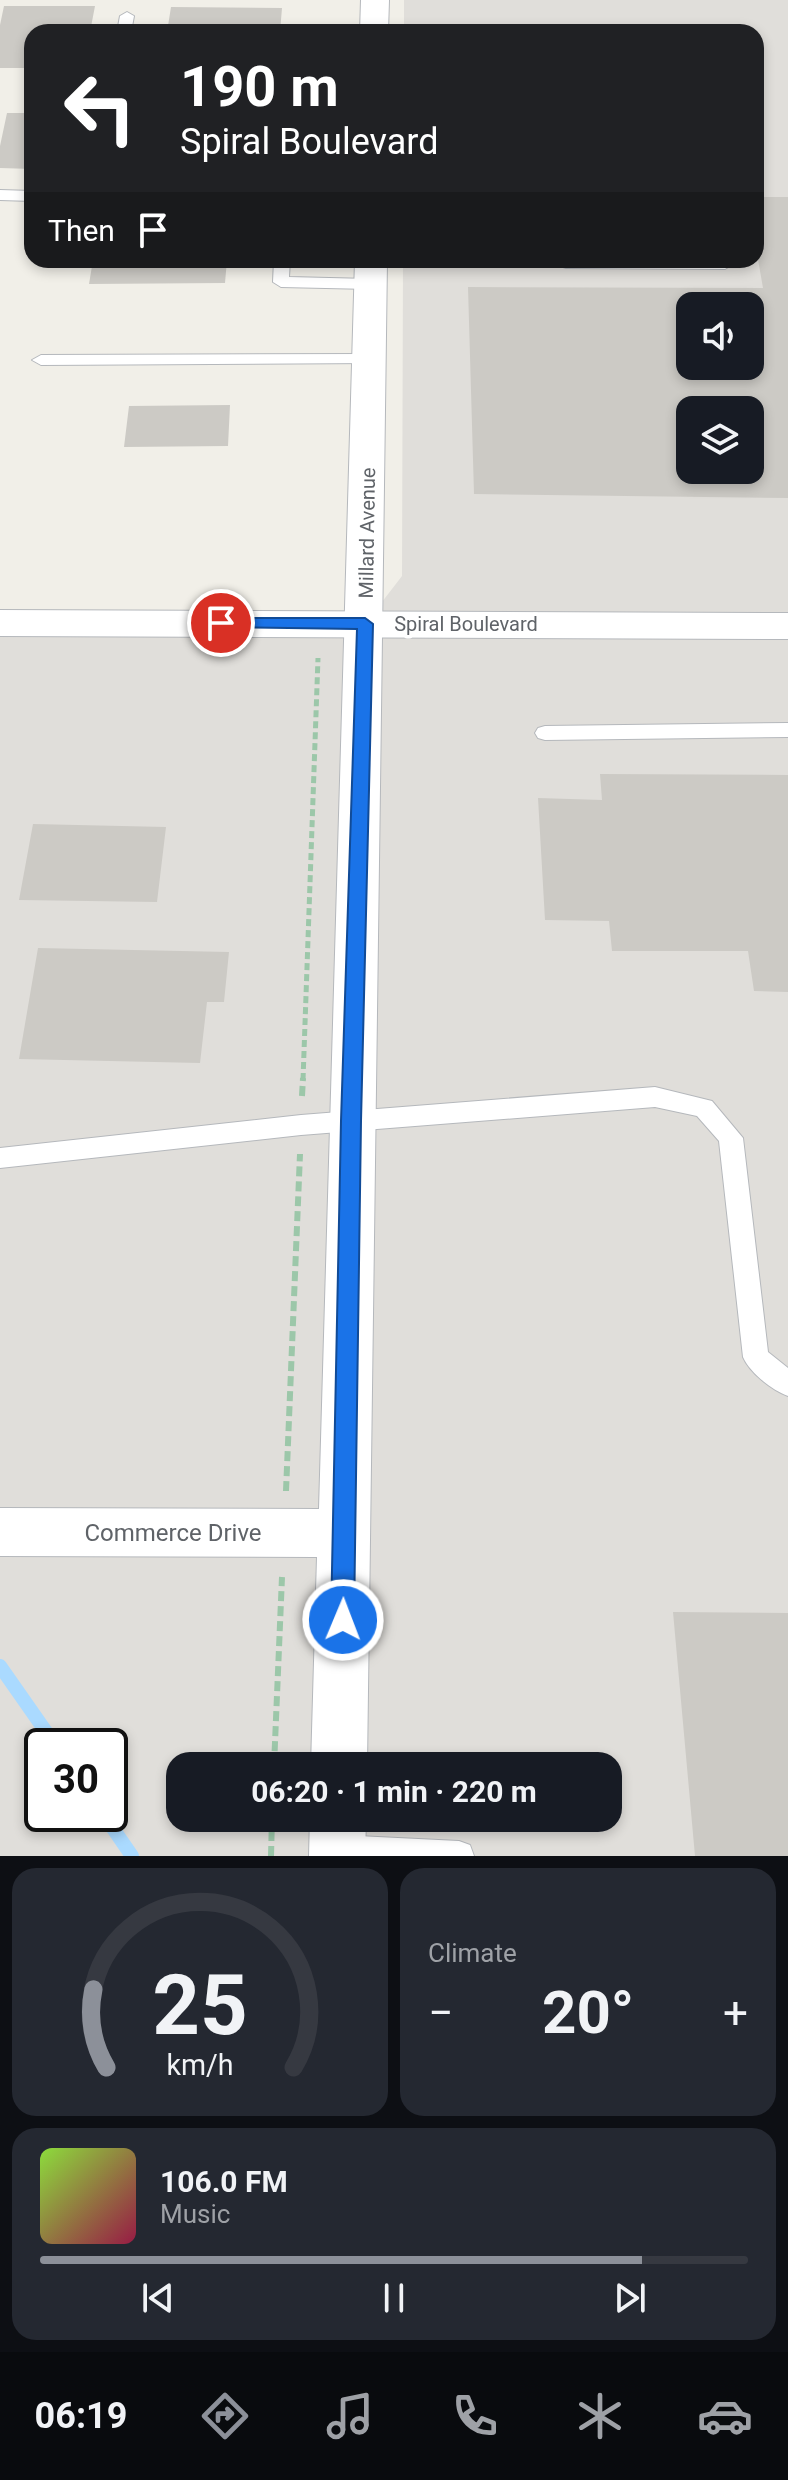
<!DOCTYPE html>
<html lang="en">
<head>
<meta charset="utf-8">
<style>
	body { margin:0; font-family:Roboto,sans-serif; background:#242831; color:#f1f3f6; height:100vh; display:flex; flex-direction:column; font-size:30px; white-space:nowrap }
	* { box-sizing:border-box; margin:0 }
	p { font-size:26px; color:#9ea1a6 }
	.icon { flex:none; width:44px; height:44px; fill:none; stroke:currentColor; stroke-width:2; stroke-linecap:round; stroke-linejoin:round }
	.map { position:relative; height:1856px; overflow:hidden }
	.drawer { display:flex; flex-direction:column; gap:12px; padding:12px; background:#0d0f14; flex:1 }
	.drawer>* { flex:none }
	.hud { position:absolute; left:24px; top:24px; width:740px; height:244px; border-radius:24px; box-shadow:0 4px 12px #0003; background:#202124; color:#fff; overflow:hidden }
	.fabs { position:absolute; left:676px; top:292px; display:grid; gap:16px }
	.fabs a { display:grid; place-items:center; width:88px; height:88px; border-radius:16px; background:#171b24; box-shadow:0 4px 12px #0003; font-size:40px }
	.speed { position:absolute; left:24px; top:1728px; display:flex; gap:16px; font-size:40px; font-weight:700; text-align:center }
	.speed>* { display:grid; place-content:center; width:104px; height:104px; border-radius:50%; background:#171b24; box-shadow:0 4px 12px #0003; line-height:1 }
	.speed .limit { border:4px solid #111; border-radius:12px; background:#fff; color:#111 }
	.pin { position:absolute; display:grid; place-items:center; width:68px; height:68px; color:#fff; margin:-34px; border:4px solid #fff; border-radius:50%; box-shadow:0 2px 8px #0007 }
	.me { position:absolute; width:88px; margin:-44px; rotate:1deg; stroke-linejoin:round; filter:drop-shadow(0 0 6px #0008) }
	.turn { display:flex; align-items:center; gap:28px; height:168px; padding:0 24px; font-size:36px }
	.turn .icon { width:104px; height:104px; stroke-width:2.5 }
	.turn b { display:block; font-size:56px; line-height:68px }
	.then { display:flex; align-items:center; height:76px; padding:0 24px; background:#0003; gap:16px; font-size:30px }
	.big { font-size:60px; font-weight:700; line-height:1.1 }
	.drawer .tile { flex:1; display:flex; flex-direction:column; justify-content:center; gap:12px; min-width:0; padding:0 28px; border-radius:24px; background:#242831 }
	.drawer .dial { align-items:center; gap:0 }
	.dial svg { height:208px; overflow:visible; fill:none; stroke:#363941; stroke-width:7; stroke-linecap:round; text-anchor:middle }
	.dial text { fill:#f1f3f6; stroke:none }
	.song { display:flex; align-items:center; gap:24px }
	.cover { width:96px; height:96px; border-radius:12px; background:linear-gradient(135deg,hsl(90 70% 55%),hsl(340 70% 35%)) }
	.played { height:8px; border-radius:4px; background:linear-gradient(90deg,#8c9099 85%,#363941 85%) }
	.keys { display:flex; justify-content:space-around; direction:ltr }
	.heat { display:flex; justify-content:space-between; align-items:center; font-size:44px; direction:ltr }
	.drawer .tiles { flex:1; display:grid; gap:12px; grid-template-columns:1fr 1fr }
	.tile:last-child { grid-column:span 2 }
	.trip { position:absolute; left:166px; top:1752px; width:456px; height:80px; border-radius:24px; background:#171b24; box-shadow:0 4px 12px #0003; font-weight:700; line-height:80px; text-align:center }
	.dock { display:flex; height:128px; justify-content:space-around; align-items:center; background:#090b0e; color:#9ea1a6 }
	.dock .icon { width:56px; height:56px }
	.dock .on { color:#8c9099 }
	.dock b { font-size:36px; color:#f1f3f6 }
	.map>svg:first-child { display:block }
	.industrial { fill:#e0deda; fill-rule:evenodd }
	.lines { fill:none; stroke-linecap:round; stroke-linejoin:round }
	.stream { stroke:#aadaff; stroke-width:14 }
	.building { fill:#cccac5; fill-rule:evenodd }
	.service-casing { stroke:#b5b8bc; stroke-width:2 }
	.minor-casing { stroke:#b5b8bc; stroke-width:2 }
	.tertiary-casing { stroke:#b5b8bc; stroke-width:2 }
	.path-far1 { stroke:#9cc7a9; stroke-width:5; stroke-dasharray:7 4; stroke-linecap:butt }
	.path { stroke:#9cc7a9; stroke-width:6; stroke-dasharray:10 5; stroke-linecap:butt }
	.service { fill:#fff; fill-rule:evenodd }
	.minor { fill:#fff; fill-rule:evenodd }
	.tertiary { fill:#fff; fill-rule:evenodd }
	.route { fill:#1a73e8; stroke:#114b97; stroke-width:2 }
	.labels { text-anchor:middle; stroke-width:7; stroke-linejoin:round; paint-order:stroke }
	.street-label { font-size:20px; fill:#5f6368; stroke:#fff }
	.near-street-label { font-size:24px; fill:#5f6368; stroke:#fff }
</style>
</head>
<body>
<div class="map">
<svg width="788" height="1856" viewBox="0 0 788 1856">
	<rect width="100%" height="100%" fill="#f1efe8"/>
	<path class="industrial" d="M 404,0 L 788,0 L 788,1856 L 0,1856 L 0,623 L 365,624 L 402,576 L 403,260 L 756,260 L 756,32 L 404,32 ZM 690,306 L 750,306 L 750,366 L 690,366 ZM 690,410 L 750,410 L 750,470 L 690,470 ZM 42,1746 L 110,1746 L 110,1814 L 42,1814 ZM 180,1766 L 608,1766 L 608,1818 L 180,1818 Z"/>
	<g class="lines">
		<path class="stream" d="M 0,1666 L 56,1746
			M 103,1814 L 132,1856"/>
	</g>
	<path class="building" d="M 4,6 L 95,6 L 90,32 L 32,32 L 32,68 L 0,68 L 0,25 Z
		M 171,7 L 282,8 L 280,32 L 167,32 Z
		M 7,113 L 32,113 L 32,169 L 0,168 L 0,146 Z
		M 756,197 L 788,197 L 788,498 L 474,494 L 468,287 L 763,288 L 756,248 ZM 690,306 L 750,306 L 750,366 L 690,366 ZM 690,410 L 750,410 L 750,470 L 690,470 Z
		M 93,260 L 227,260 L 225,283 L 89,284 Z
		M 230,405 L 228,446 L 124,447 L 129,406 Z
		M 600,774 L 788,775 L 788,992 L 754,991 L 748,951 L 612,951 L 609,921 L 545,920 L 538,798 L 602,800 Z
		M 33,824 L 166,827 L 157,902 L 19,900 Z
		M 38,948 L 229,952 L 224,1002 L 207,1002 L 200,1063 L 19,1059 Z
		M 673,1612 L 788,1613 L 788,1856 L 695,1856 Z"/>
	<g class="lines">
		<defs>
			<path id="service" d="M 127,12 L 134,16 L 131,32 L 117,32 L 120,16 Z
				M 0,190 L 32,191 L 32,201 L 0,200 Z
				M 274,260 L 290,260 L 289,277 L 370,279 L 378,284 L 370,289 L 281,287 L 273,282 Z
				M 558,260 L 732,260 L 733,264 L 725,269 L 566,268 L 560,266 Z
				M 369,354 L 375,355 L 378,359 L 375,363 L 41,365 L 32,360 L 41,355 Z
				M 788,723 L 788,737 L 545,740 L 538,738 L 535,733 L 538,728 L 545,726 Z
				M 655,1087 L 712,1101 L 743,1138 L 768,1352 L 788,1368 L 788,1396 C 772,1390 750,1373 743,1357 L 719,1141 L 697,1116 L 655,1107 L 301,1135 L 0,1168 L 0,1148 L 301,1115 Z
				M 337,1835 L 459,1841 L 470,1845 L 474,1856 L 325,1856 L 322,1850 L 326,1839 Z"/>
			<path id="minor" d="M 361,0 L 389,0 L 388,32 L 360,32 Z
				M 355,260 L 387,260 L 367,1766 L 311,1766 L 317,1557 L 0,1556 L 0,1508 L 319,1509 Z
				M 310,1818 L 366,1818 L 365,1856 L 309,1856 Z"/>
			<path id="tertiary" d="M 0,610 L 788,613 L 788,639 L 0,636 Z"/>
		</defs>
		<use href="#service" class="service-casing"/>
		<use href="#minor" class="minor-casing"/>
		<use href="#tertiary" class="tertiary-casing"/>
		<path class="path-far1" d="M 303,1080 L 318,658"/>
		<path class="path" d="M 302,1096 L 303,1078
			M 286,1491 L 300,1154
			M 274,1766 L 282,1577
			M 271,1856 L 272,1818"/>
		<use href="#service" class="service"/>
		<use href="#minor" class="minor"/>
		<use href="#tertiary" class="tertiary"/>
	</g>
	<path class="route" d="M 221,618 L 365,618 L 373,624 L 361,1121 L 354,1620 L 351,1628 L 343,1632 L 335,1628 L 331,1620 L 341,1121 L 357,629 L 215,627 L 213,623 Z"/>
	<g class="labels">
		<g class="street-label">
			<text transform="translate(367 533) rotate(-89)" y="7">Millard Avenue</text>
			<text x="466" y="631">Spiral Boulevard</text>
		</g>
		<g class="near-street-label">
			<text x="173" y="1541">Commerce Drive</text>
		</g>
	</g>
</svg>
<div class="fabs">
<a><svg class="icon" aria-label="sound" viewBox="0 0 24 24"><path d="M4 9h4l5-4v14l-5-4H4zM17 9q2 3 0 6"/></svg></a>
<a><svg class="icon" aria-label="layers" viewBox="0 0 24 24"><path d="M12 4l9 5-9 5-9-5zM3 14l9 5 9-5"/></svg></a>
</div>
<div class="speed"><div class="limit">30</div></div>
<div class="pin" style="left:221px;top:623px;background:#d93025"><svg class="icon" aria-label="arrive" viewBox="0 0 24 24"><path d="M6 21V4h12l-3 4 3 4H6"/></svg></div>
<svg class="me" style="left:343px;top:1620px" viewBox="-20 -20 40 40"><circle r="17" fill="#1a73e8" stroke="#fff" stroke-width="3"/><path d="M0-11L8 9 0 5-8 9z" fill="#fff"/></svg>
<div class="trip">06:20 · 1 min · 220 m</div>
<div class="hud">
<div class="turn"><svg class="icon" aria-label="left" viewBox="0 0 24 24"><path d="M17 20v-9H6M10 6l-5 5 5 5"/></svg><div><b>190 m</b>Spiral Boulevard</div></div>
<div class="then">Then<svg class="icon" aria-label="arrive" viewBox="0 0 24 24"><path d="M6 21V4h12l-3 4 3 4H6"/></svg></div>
</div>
</div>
<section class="drawer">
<div class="tiles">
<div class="tile dial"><svg viewBox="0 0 100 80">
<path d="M14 69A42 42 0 1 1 86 69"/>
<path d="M14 69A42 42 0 0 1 9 39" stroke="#8c9099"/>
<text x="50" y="56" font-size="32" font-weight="700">25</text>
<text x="50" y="72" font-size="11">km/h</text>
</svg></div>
<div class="tile"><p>Climate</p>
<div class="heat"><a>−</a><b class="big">20°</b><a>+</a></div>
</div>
<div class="tile">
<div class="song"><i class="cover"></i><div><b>106.0 FM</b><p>Music</p></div></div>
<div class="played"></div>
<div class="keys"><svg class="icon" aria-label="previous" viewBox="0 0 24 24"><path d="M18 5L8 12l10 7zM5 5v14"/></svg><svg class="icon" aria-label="pause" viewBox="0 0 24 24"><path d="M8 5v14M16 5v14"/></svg><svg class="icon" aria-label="next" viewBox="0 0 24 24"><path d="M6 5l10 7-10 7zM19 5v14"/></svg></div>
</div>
</div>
</section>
<nav class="dock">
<b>06:19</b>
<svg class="icon on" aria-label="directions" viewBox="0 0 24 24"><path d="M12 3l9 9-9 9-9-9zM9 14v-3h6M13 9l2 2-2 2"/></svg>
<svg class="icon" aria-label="music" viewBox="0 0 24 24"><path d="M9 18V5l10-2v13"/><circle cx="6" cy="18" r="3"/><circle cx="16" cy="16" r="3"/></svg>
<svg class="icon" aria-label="phone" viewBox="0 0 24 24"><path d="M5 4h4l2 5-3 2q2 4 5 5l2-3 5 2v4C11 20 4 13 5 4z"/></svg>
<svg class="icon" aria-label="climate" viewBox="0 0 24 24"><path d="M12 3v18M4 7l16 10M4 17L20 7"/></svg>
<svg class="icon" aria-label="car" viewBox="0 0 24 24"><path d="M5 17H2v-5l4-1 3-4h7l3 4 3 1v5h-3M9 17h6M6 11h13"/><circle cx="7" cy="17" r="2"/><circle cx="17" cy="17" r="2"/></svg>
</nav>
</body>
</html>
